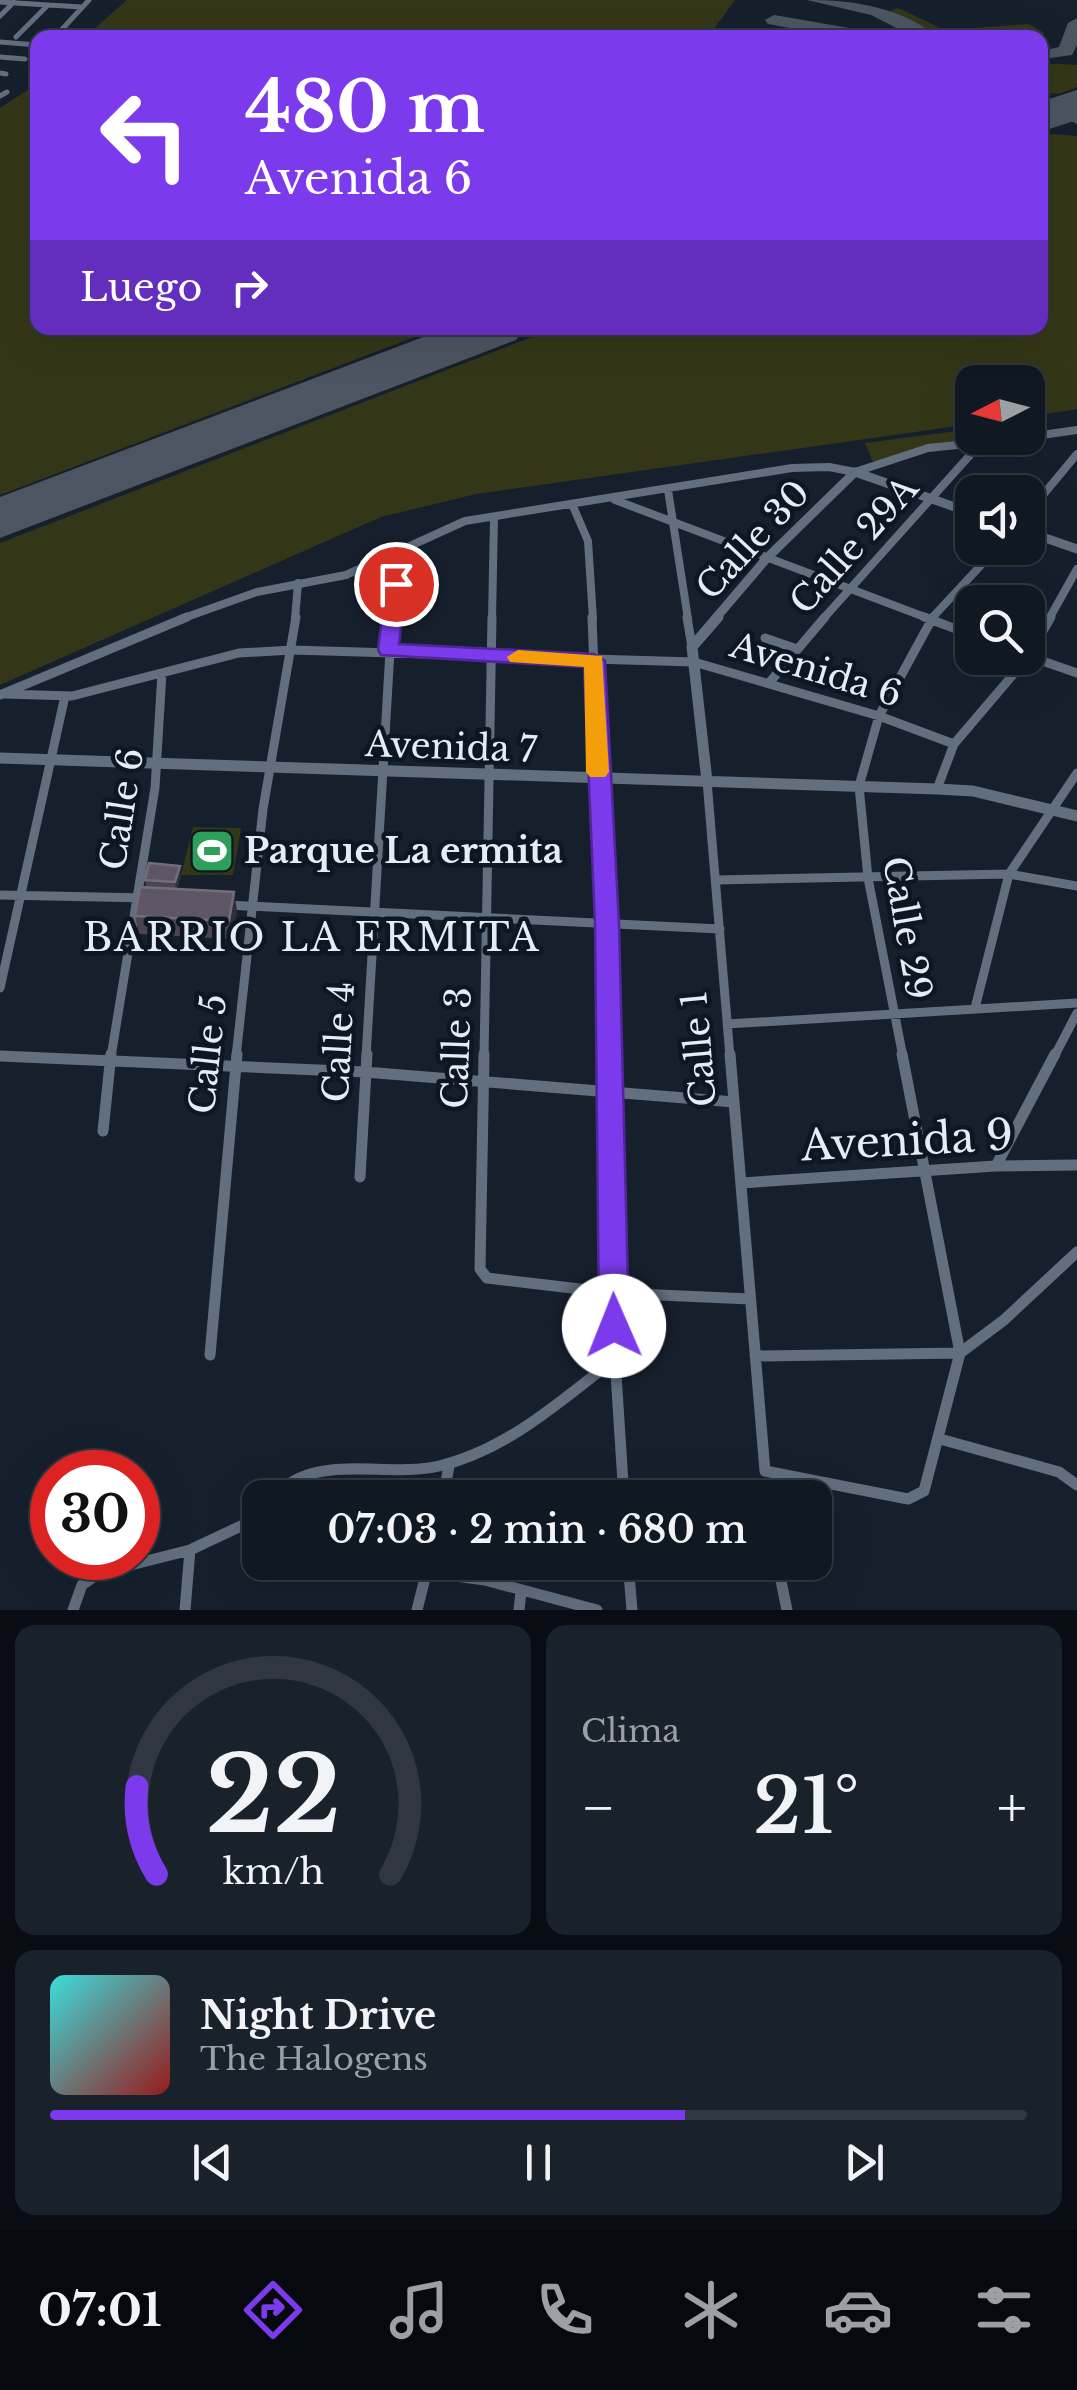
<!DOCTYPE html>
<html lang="es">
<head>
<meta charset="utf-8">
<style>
	body { margin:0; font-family:"Libre Baskerville",serif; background:#19212a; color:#f1f3f6; height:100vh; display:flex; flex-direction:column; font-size:38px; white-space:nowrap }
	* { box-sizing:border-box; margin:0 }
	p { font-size:32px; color:#9ca0a5 }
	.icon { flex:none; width:55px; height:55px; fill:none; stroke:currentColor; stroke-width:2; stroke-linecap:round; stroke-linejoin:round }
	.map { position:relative; height:1610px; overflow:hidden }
	.side { display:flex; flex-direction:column; gap:15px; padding:15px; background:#090d13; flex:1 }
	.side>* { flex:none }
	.top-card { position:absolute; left:30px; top:30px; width:1018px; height:305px; border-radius:20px; box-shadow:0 10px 40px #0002,0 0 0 2px #303740; background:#7c3aed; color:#fff; overflow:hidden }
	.needle { width:65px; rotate:264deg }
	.buttons { position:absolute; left:955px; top:365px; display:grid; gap:20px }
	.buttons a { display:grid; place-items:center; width:90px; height:90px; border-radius:20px; background:#101822; box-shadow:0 10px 40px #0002,0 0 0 2px #303740; font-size:50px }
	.speed { position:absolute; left:30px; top:1450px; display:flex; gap:20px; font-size:50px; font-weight:700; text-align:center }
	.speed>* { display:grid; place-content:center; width:130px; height:130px; border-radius:50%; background:#101822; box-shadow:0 10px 40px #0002,0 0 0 2px #303740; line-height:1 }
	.speed .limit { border:15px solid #d22; background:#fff; color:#111 }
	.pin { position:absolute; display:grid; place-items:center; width:85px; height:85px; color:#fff; margin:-42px; border:5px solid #fff; border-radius:50%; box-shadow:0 2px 10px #0007 }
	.me { position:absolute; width:110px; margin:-55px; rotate:359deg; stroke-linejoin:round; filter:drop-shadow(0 0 8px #0008) }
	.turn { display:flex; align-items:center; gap:35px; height:210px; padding:0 50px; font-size:45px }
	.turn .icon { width:130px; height:130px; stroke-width:2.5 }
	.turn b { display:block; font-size:70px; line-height:85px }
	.then { display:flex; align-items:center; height:95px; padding:0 50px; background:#0003; gap:20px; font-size:38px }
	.big { font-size:75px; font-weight:600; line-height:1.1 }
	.side .card { flex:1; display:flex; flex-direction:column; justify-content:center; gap:15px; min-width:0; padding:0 35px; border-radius:20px; background:#19212a }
	.side .dial { align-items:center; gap:0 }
	.dial svg { height:260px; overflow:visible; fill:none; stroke:#303740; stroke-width:7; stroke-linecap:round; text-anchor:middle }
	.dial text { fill:#f1f3f6; stroke:none }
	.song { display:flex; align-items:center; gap:30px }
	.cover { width:120px; height:120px; border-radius:15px; background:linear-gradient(135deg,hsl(180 70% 55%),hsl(0 70% 35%)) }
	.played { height:10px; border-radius:5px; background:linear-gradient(90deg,#7c3aed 65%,#303740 65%) }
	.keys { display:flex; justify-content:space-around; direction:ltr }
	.heat { display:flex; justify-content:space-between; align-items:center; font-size:55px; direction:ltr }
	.side .tiles { flex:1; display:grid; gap:15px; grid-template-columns:1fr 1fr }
	.card:last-child { grid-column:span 2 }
	.trip { position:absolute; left:242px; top:1480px; width:590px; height:100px; border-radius:20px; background:#101822; box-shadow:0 10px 40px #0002,0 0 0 2px #303740; font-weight:600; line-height:100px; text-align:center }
	.tab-bar { display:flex; height:160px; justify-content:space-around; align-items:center; background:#060a0e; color:#9ca0a5 }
	.tab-bar .icon { width:70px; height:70px }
	.tab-bar .active { color:#7c3aed }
	.tab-bar b { font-size:45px; color:#f1f3f6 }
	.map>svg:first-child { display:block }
	.green { fill:#343717 }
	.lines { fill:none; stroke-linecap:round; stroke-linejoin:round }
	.taxiway { fill:#4c5662; fill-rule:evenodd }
	.runway { fill:#4c5662; fill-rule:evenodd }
	.minor-far3 { stroke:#626f7f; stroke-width:5 }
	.minor-far2 { stroke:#626f7f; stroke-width:8 }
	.minor-far1 { stroke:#626f7f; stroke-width:9 }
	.minor { stroke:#626f7f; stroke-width:11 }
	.tertiary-far1 { stroke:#626f7f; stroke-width:9 }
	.tertiary { stroke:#626f7f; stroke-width:11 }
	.wall { fill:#4d4452 }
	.shaded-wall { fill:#302e3c }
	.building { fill:#5e5664; stroke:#736d7a; stroke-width:2.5 }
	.route { fill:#7c3aed; stroke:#51269a; stroke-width:2.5 }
	.slow { fill:#f59e0b }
	.labels { text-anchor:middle; stroke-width:9; stroke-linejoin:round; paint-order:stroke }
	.street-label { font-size:35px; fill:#e5ecf5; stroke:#0d1723 }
	.poi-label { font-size:35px; font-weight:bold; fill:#e5ecf5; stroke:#0d1723; text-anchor:start }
	.neighbourhood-label { font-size:38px; letter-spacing:2.5px; fill:#e5ecf5; stroke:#0d1723 }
	.near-street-label { font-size:42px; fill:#e5ecf5; stroke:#0d1723 }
</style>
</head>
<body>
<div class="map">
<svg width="1077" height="1610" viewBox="0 0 1077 1610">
	<rect width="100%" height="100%" fill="#16202d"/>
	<path class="green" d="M 127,0 L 735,0 L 708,37 L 85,37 Z
		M 898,8 L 945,30 L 1029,24 L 1044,33 L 1040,44 L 1040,38 L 945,37 L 890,11 Z
		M 1040,63 L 1077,65 L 1077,87 L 1059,94 L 1040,92 Z
		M 37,84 L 38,328 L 438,328 L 0,495 L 0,108 Z
		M 1053,134 L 1077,136 L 1077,409 L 1028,417 L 1028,382 L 972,382 L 972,424 L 476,494 L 381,517 L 0,685 L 0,543 L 555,328 L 1040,328 L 1040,139 Z
		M 972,429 L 972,438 L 1006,438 L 927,448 L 873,462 L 865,443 Z
		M 193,827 L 241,828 L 233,875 L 181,875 Z"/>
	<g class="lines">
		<path class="taxiway" d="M 807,0 C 853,0 902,7 939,38 L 916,38 L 871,15 Z
			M 774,15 L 878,33 L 886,38 L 845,38 L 768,24 L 765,20 Z
			M 1077,18 L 1077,45 L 1072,55 L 1043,59 L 1043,51 L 1059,47 L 1068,23 Z
			M 1040,94 L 1077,111 L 1077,124 L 1040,107 Z"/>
		<path class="runway" d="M 1077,90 L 1077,120 L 1040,132 L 1040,102 Z
			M 447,328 L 524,328 L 516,340 L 0,538 L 0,497 Z"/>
		<path class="minor-far3" d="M 0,2 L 81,7
			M 0,16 L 14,2
			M 16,37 L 48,5
			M 54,38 L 89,0
			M 0,42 L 37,45
			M 0,57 L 25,59
			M 0,73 L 6,74
			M 0,96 L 7,92"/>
		<path class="minor-far2" d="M 1028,437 L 1077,430
			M 668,490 L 688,619
			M 615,500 L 930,619
			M 572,504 L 588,541 L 593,619
			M 1028,513 L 1077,454
			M 181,619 L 257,592 L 346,575 L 465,521 L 792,468 L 829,467 L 855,472 L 928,448 L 1025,438
			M 295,619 L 298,583
			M 392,619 L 400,550
			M 492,619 L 494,517
			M 823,619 L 980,444
			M 931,619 L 997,548
			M 1049,619 L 1077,569"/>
		<path class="minor-far1" d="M 592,617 L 609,1057
			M 687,617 L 692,647
			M 924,617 L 972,635
			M 765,638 L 797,649
			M 1028,656 L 1077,673
			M 769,683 L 825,617
			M 5,694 L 72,696 L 239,653 L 292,650 L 694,662 L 879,716 L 954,744
			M 0,695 L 187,617
			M 707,781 L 730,1057
			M 937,789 L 954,744 L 1029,656 L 1051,617
			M 716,880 L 1009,874 L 1077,886
			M 0,895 L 147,898
			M 227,905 L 720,929
			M 0,988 L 65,696
			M 975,1008 L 1009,874 L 1077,773
			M 727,1024 L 1077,1003
			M 0,1056 L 18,1057
			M 111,1057 L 155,788 L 162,673
			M 236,1057 L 263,809 L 296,617
			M 366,1057 L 392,617
			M 484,1057 L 492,617
			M 903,1057 L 868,878 L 859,786 L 879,716 L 933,617
			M 1054,1057 L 1077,1013"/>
		<path class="minor" d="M 484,1054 L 480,1269 L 487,1278 L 614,1293 L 750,1299
			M 609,1054 L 615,1359 L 624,1498
			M 730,1054 L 765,1471 L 908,1499 L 924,1491 L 960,1353 L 1004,1320 L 1077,1252
			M 0,1056 L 365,1072 L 734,1102
			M 103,1131 L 111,1054
			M 996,1166 L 1055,1054
			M 360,1177 L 367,1054
			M 741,1183 L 996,1166 L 1077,1165
			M 210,1355 L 237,1054
			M 755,1356 L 960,1353 L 902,1054
			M 940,1439 L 1059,1472 L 1077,1485
			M 273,1498 C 313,1450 385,1479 439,1466 C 507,1450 562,1400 615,1359
			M 443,1498 L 449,1466
			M 352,1562 L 485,1580 L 597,1610
			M 628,1562 L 632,1610
			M 780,1576 L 787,1610
			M 73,1610 L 82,1585 L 99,1573 L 190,1550 L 260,1517
			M 185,1610 L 190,1550
			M 417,1610 L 429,1562
			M 519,1610 L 521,1592"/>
		<path class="tertiary-far1" d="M 1028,532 L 1077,549
			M 715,619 L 767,558 L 855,472 L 972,513"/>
		<path class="tertiary" d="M 0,758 L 937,789 L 973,791 L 1077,816
			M 707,781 L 692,647 L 718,617"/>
	</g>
	<path class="wall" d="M 181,875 L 177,889 L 237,911 L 232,939 L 139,934 L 135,916 L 146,887 L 145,880 Z"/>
	<path class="shaded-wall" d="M 180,866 L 181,875 L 176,891 L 175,882 Z
		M 234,892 L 237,911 L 232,939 L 229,921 Z"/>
	<path class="building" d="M 149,863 L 180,866 L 175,882 L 145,880 Z
		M 140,887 L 234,892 L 229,921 L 135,916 Z"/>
	<path class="route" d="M 396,577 L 406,584 L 399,644 L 594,654 L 605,661 L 619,924 L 629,1326 L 624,1335 L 614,1339 L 604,1335 L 599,1326 L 595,924 L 584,667 L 381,655 L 378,650 L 386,584 Z"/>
	<path class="slow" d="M 518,650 L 602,656 L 609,772 L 605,777 L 590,777 L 586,772 L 584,667 L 510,662 L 507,657 Z"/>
	<defs>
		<symbol id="stadium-square" viewBox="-11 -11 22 22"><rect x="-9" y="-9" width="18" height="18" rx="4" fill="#2e9e5b" stroke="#0d1723"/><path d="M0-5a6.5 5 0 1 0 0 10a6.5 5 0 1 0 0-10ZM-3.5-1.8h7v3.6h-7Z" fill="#fff"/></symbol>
	</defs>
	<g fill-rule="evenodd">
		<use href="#stadium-square" x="187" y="826" width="50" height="50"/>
	</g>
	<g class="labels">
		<g class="street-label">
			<text transform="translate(753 540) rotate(-47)" y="12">Calle 30</text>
			<text transform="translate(854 545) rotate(-48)" y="12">Calle 29A</text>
			<text transform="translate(816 670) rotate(17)" y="12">Avenida 6</text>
			<text transform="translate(451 747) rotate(2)" y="12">Avenida 7</text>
			<text transform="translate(122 809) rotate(-81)" y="12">Calle 6</text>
			<text transform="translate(907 928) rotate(80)" y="12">Calle 29</text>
			<text transform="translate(339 1042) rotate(-87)" y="12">Calle 4</text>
			<text transform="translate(457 1048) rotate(-88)" y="12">Calle 3</text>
			<text transform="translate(699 1049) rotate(-95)" y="12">Calle 1</text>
			<text transform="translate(208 1054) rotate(-84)" y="12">Calle 5</text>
		</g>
		<g class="poi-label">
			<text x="244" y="863">Parque La ermita</text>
		</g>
		<g class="neighbourhood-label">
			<text x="312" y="951">BARRIO LA ERMITA</text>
		</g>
		<g class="near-street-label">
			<text transform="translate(907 1140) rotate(-3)" y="15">Avenida 9</text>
		</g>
	</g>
</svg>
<div class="buttons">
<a><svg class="needle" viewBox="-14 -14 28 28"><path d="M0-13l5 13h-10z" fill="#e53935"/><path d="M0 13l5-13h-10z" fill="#9ca0a5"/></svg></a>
<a><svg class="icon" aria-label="sound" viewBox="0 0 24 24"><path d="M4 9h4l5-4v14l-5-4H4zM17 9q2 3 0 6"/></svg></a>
<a><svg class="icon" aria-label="search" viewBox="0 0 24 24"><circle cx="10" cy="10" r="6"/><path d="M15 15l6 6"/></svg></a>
</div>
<div class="speed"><div class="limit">30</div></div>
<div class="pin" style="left:396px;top:584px;background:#d93025"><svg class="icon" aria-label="arrive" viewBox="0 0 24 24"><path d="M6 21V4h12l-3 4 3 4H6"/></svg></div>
<svg class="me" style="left:614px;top:1326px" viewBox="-20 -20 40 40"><circle r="19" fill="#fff"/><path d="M0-13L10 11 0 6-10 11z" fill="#7c3aed"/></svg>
<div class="trip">07:03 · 2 min · 680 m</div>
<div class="top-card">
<div class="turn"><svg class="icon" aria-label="left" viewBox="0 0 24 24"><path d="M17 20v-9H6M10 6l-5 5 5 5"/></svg><div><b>480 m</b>Avenida 6</div></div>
<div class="then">Luego<svg class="icon" aria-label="right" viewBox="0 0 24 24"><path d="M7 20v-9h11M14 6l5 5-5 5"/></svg></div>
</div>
</div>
<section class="side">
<div class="tiles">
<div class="card dial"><svg viewBox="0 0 100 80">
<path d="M14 69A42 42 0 1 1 86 69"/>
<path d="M14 69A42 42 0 0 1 8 42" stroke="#7c3aed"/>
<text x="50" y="56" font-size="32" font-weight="700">22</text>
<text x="50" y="72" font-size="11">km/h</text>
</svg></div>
<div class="card"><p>Clima</p>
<div class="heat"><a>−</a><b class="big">21°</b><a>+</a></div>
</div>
<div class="card">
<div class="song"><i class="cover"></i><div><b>Night Drive</b><p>The Halogens</p></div></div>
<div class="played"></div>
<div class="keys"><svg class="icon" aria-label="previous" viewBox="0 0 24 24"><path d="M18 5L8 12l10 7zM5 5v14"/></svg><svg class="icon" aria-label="pause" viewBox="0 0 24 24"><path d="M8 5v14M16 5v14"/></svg><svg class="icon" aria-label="next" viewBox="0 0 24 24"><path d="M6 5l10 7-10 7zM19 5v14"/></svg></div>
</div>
</div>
</section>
<nav class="tab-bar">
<b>07:01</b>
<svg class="icon active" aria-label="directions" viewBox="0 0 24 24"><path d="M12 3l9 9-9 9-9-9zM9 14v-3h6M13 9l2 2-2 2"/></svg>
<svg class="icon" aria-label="music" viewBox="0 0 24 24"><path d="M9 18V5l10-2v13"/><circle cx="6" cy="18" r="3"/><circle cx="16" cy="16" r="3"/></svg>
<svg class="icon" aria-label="phone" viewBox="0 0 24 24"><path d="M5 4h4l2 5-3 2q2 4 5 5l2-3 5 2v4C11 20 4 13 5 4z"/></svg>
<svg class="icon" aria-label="climate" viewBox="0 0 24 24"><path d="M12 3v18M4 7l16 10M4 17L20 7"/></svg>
<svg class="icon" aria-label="car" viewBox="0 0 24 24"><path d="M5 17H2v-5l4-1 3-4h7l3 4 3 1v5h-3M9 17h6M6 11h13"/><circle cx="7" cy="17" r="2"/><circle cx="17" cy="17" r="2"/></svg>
<svg class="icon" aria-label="filters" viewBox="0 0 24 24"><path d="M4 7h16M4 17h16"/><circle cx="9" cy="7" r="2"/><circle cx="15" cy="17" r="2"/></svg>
</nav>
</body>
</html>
